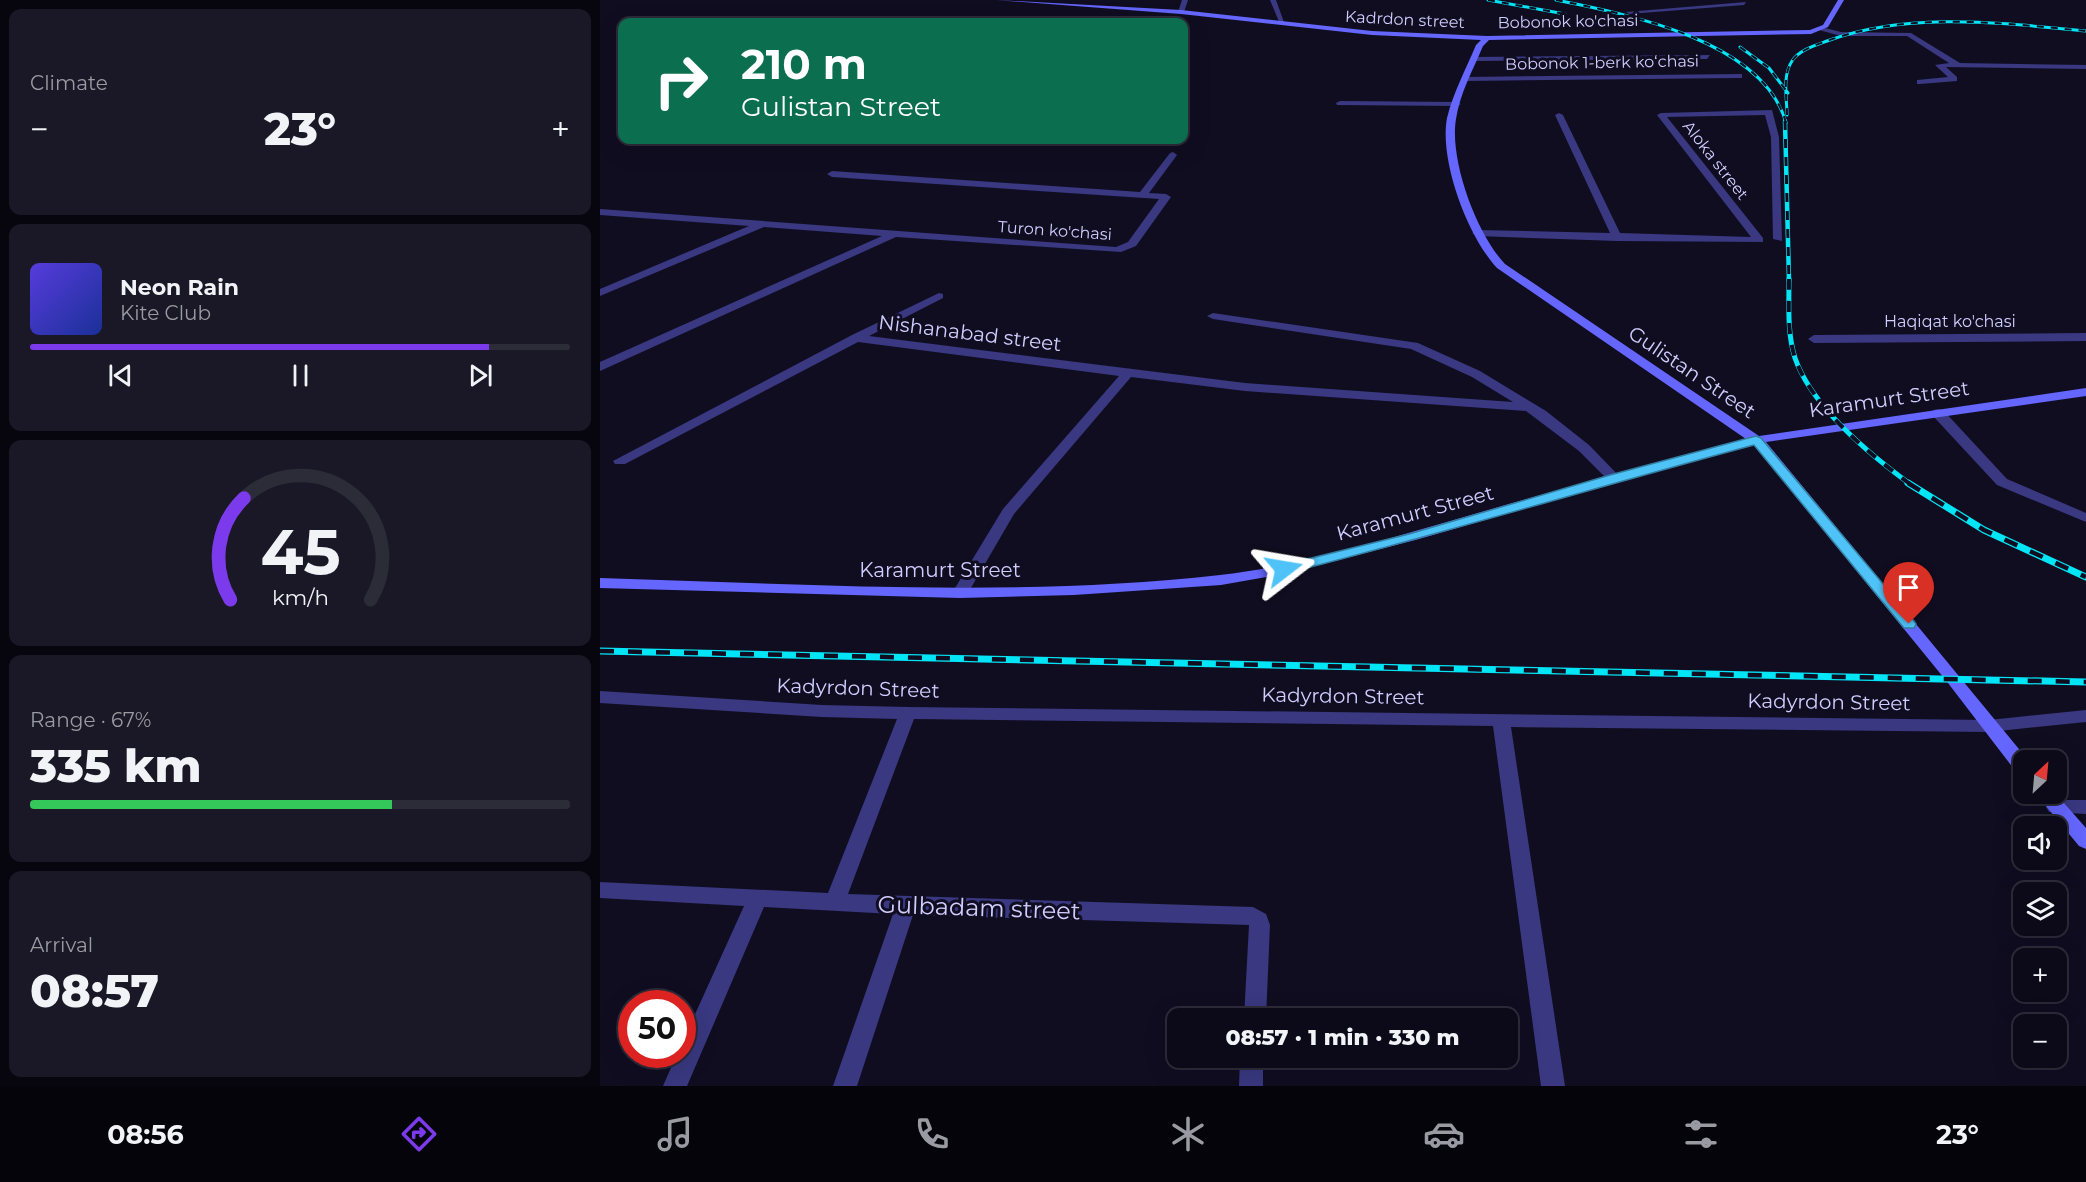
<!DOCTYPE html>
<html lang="en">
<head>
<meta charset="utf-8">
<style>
	body { margin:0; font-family:Montserrat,sans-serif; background:#1a1826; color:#f1f3f6; height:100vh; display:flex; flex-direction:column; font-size:22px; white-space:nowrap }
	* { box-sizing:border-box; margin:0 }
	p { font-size:20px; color:#9a9aa2 }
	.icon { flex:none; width:33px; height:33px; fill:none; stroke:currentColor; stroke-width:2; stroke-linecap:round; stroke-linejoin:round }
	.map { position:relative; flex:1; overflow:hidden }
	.side { display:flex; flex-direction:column; gap:9px; padding:9px; background:#07060e; width:600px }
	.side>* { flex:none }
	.guide { position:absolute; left:18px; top:18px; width:570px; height:126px; border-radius:12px; box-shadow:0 6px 24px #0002,0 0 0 2px #2c2b38; background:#0b6e4f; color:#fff; overflow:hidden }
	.needle { width:39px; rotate:26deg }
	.controls { position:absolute; left:1413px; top:750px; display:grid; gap:12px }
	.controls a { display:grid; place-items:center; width:54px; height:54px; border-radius:12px; background:#0c0a19; box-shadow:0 6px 24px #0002,0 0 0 2px #2c2b38; font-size:30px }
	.speed { position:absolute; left:18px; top:990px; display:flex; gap:12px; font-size:30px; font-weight:700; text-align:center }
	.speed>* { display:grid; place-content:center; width:78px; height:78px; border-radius:50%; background:#0c0a19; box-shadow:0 6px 24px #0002,0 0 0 2px #2c2b38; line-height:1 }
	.speed .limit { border:9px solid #d22; background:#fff; color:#111 }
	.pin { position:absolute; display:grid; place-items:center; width:51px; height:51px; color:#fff; margin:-62px -26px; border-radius:50% 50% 50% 0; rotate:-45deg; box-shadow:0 0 6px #0007 }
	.pin .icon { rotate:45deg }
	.me { position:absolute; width:66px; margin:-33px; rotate:76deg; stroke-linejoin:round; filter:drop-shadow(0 0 4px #0008) }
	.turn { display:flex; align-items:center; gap:21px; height:126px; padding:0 24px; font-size:27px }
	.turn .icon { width:78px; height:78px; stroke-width:2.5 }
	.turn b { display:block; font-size:42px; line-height:51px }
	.big { font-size:45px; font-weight:800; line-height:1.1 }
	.side .card { flex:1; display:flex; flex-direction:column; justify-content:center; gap:9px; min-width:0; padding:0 21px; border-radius:12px; background:#1a1826 }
	.side .dial { align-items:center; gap:0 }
	.dial svg { height:156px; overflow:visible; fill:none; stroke:#2c2b38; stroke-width:7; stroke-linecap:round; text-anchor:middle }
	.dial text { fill:#f1f3f6; stroke:none }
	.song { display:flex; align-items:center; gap:18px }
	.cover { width:72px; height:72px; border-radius:9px; background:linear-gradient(135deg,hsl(250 70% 55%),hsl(230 70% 35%)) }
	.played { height:6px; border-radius:3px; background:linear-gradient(90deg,#7c3aed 85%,#2c2b38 85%) }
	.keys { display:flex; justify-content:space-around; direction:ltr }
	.heat { display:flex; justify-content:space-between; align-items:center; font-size:33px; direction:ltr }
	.charge { height:9px; border-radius:4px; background:linear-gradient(90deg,#34c759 67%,#2c2b38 0) }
	.trip { position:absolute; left:567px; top:1008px; width:351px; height:60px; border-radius:12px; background:#0c0a19; box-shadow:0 6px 24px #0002,0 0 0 2px #2c2b38; font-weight:800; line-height:60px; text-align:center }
	.tabs { display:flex; height:96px; justify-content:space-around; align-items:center; background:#05040a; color:#9a9aa2 }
	.tabs .icon { width:42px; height:42px }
	.tabs .on { color:#7c3aed }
	.tabs b { font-size:27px; color:#f1f3f6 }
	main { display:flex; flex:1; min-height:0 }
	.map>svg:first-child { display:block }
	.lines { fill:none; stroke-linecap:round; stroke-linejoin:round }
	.street { fill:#393880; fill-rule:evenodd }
	.secondary { fill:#6566fe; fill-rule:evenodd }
	.rail-far3-casing { stroke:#02e5f6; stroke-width:3 }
	.rail-far2-casing { stroke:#02e5f6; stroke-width:4.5 }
	.rail-far1-casing { stroke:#02e5f6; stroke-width:5 }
	.rail-casing { stroke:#02e5f6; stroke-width:7 }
	.rail-far3 { stroke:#100d21; stroke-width:2; stroke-dasharray:7; stroke-linecap:butt }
	.rail-far2 { stroke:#100d21; stroke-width:3; stroke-dasharray:9; stroke-linecap:butt }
	.rail-far1 { stroke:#100d21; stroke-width:4; stroke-dasharray:11; stroke-linecap:butt }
	.rail { stroke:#100d21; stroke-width:4.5; stroke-dasharray:14; stroke-linecap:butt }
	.route { fill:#4fc3f7; stroke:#337fa1; stroke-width:1.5 }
	.labels { text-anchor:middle; stroke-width:6; stroke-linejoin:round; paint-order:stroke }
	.far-street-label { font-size:16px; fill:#d2cdff; stroke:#100d21 }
	.street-label { font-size:20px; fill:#d2cdff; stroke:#100d21 }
	.near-street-label { font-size:24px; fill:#d2cdff; stroke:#100d21 }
</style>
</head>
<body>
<main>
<section class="side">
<div class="card"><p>Climate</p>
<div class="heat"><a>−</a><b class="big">23°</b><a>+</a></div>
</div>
<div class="card">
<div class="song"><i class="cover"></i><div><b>Neon Rain</b><p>Kite Club</p></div></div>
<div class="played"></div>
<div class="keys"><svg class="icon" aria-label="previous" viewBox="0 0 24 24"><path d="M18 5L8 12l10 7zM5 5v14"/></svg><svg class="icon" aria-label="pause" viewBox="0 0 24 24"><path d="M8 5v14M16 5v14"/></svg><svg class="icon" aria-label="next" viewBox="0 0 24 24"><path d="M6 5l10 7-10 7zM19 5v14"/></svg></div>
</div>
<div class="card dial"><svg viewBox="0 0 100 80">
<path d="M14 69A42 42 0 1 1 86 69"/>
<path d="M14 69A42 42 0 0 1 21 17" stroke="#7c3aed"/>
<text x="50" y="56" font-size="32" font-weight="700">45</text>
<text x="50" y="72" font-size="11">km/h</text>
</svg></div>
<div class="card"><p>Range · 67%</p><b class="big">335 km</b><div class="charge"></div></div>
<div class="card"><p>Arrival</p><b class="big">08:57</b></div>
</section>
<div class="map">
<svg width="1486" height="1086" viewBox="0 0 1486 1086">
	<rect width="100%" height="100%" fill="#100d21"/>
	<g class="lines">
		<path class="street" d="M 582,0 L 588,0 L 584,12 L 581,14 L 578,12 Z
			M 670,0 L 676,0 L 685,25 L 680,24 Z
			M 1146,2 L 1144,5 L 1029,14 L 1026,12 Z
			M 1221,27 L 1241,32 L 1311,33 L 1360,63 L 1486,65 L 1486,69 L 1346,67 L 1357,77 L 1357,81 L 1320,84 L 1317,84 L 1317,80 L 1348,77 L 1335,65 L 1349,63 L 1307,36 L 1241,36 L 1219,30 Z
			M 1110,55 L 1107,59 L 874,61 L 870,59 L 874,57 Z
			M 1142,74 L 1142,78 L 1139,78 L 866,81 L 862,79 L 866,77 Z
			M 740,101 L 857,102 L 861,104 L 857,106 L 737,105 L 736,103 Z
			M 1172,110 L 1179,137 L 1182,241 L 1173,239 L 1171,137 L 1165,115 L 1067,117 L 1163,238 L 1163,242 L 1017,241 L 877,236 L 872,233 L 877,230 L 1010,233 L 955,115 L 959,113 L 963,115 L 1020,233 L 1151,237 L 1057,115 L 1061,113 Z
			M 573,152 L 577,155 L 549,193 L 566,194 L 571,197 L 536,246 L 521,252 L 296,237 L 0,371 L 0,362 L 282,236 L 164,227 L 0,296 L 0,289 L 149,226 L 0,215 L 0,209 L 516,247 L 528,242 L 559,199 L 232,177 L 227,174 L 232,171 L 540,192 L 570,153 Z
			M 339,293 L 343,294 L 343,298 L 269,336 L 645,383 L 913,402 L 872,377 L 811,349 L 613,319 L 607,316 L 613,313 L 818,343 L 880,371 L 946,411 L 989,445 L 1021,478 L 1019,481 L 1009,481 L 979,451 L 926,411 L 645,391 L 531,377 L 414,514 L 368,593 L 360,598 L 352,593 L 403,509 L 519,376 L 258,342 L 25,464 L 15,464 L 13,461 L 252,335 Z
			M 1486,333 L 1486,341 L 1214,343 L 1208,339 L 1214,335 Z
			M 1338,409 L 1343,410 L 1407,479 L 1486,513 L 1486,522 L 1397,485 L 1333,416 L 1332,413 L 1333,410 Z
			M 0,691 L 222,705 L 308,707 L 1389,720 L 1486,710 L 1486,722 L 1389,732 L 911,727 L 965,1086 L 941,1086 L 893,726 L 314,719 L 248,894 L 653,907 L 666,914 L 670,925 L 666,1018 L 644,1018 L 649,925 L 313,915 L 257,1086 L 233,1086 L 293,914 L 164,907 L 87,1086 L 63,1086 L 77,1054 L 82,1054 L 82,1043 L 144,906 L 0,898 L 0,882 L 228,893 L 297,719 L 222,717 L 0,703 Z
			M 1456,800 L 1486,800 L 1486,814 L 1449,812 L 1446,807 L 1449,802 Z
			M 640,1058 L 663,1058 L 663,1086 L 639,1086 Z"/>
		<path class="secondary" d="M 396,0 L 581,10 L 772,31 L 887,36 L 1210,30 L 1223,25 L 1238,0 L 1244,0 L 1228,27 L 1211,34 L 889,40 L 883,46 C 873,70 860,93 856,119 C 849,160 877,235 905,264 L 1159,436 L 1486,388 L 1486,396 L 1166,442 L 1428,760 L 1424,760 L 1424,775 L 1417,773 L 1348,683 L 1154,445 L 1019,481 L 819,539 L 684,574 L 621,585 L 474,595 L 360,598 L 0,588 L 0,578 C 206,584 414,598 620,575 C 700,566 787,539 864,517 C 958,490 1052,464 1146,439 L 897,268 C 868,237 839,161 847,118 C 853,93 866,69 876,45 L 881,40 L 772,35 L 581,14 Z
			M 1436,794 L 1456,794 L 1486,828 L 1486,849 L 1479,846 Z"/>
		<defs>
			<path id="rail-far3" d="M 888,0 L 965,14
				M 956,0 C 1028,14 1164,41 1186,123
				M 1140,47 L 1169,68 L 1188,93
				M 1187,115 C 1187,98 1182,76 1192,61 C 1199,50 1216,45 1227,41 C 1309,11 1401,23 1486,31"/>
			<path id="rail-far2" d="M 1185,121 L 1189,281"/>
			<path id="rail-far1" d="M 1189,279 C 1189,305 1187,333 1195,358 C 1212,407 1269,454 1310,484"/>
			<path id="rail" d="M 1308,483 L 1384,530 L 1486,577
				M 0,651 L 1486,682"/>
		</defs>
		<use href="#rail-far3" class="rail-far3-casing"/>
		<use href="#rail-far2" class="rail-far2-casing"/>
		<use href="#rail-far1" class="rail-far1-casing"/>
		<use href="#rail" class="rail-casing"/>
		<use href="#rail-far3" class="rail-far3"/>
		<use href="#rail-far2" class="rail-far2"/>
		<use href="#rail-far1" class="rail-far1"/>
		<use href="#rail" class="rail"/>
	</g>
	<path class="route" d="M 1156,436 L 1161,438 L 1314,621 L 1316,624 L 1314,628 L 1304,628 L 1154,445 C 997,487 841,534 684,574 L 677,569 L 679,566 L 809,534 L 1010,475 Z"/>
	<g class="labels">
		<g class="far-street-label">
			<text transform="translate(805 19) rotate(3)" y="6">Kadrdon street</text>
			<text transform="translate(968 21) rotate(-1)" y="6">Bobonok ko'chasi</text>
			<text transform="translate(1002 62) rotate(-1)" y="6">Bobonok 1-berk koʻchasi</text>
			<text transform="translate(1116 160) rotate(52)" y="6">Aloka street</text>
			<text transform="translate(455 230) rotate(4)" y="6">Turon ko'chasi</text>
			<text x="1350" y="327">Haqiqat ko'chasi</text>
		</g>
		<g class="street-label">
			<text transform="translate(370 333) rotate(7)" y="7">Nishanabad street</text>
			<text transform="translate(1092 372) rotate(34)" y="7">Gulistan Street</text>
			<text transform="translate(1289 399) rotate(-8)" y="7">Karamurt Street</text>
			<text transform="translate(815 513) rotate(-15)" y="7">Karamurt Street</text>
			<text x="340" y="577">Karamurt Street</text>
			<text transform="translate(258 688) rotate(2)" y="7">Kadyrdon Street</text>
			<text transform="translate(743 696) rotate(1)" y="7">Kadyrdon Street</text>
			<text transform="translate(1229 702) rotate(1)" y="7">Kadyrdon Street</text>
		</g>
		<g class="near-street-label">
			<text transform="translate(379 908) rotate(2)" y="8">Gulbadam street</text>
		</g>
	</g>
</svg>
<div class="controls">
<a><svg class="needle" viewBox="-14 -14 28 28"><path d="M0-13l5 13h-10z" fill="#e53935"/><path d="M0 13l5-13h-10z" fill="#9a9aa2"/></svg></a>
<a><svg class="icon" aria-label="sound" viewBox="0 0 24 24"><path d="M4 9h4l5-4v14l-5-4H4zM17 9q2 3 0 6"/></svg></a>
<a><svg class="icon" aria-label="layers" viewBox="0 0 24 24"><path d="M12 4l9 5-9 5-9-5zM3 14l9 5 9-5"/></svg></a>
<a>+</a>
<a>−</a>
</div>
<div class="speed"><div class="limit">50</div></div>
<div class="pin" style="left:1309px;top:624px;background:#d93025"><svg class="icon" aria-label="arrive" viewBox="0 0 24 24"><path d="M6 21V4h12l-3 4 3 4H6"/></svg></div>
<svg class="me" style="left:684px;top:569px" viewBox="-20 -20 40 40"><path d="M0-17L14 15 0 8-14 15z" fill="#4fc3f7" stroke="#fff" stroke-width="4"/></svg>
<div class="trip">08:57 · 1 min · 330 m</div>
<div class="guide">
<div class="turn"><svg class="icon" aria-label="right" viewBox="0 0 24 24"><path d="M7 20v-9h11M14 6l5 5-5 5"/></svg><div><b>210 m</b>Gulistan Street</div></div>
</div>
</div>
</main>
<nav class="tabs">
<b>08:56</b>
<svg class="icon on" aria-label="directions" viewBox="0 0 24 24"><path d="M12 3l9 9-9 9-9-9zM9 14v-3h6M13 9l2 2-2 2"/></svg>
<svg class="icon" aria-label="music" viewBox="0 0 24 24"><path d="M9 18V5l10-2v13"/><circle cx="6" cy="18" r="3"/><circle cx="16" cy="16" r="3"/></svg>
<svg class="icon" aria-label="phone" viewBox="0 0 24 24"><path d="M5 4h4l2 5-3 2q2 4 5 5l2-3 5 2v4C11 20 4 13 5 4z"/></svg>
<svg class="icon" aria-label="climate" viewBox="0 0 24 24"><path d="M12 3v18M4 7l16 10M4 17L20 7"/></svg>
<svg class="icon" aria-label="car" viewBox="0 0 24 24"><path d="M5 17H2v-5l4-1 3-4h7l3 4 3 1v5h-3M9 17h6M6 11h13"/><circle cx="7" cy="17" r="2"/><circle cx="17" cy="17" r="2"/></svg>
<svg class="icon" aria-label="filters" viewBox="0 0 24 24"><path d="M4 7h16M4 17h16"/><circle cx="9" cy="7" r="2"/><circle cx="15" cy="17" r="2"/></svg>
<b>23°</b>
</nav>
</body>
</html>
